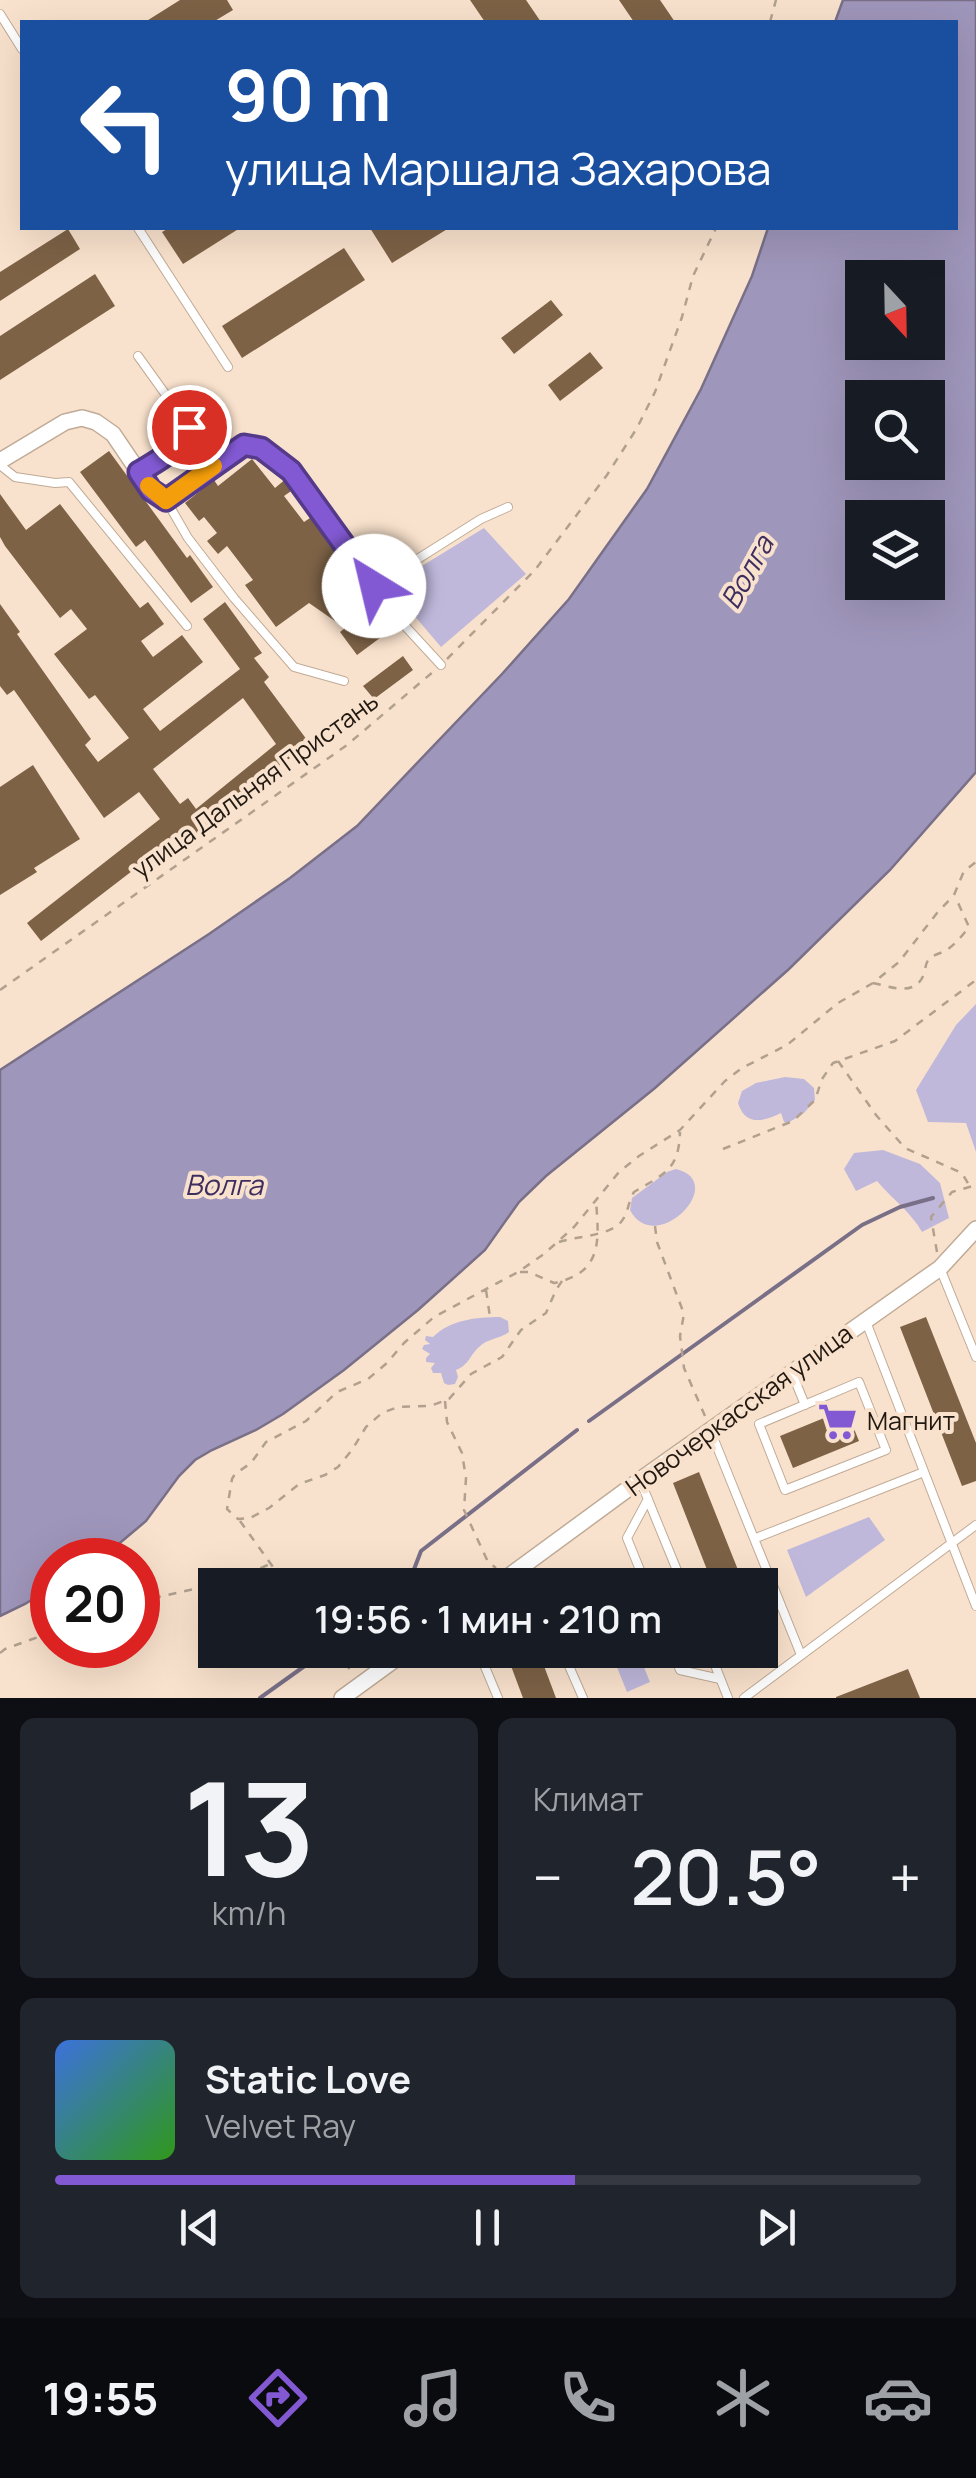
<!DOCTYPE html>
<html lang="ru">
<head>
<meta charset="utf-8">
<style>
	body { margin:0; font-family:Manrope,sans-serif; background:#20242c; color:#f1f3f6; height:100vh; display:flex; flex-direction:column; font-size:38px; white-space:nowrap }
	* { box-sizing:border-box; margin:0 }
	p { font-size:32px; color:#9ea1a6 }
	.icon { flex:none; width:55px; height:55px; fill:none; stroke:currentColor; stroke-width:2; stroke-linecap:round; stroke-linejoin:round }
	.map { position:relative; height:1698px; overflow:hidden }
	.drawer { display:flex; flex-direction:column; gap:20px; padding:20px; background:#0d0f14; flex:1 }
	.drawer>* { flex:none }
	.hud { position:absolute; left:20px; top:20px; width:938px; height:210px; border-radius:0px; box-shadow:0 10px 40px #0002; background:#1a4fa0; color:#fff; overflow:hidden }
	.needle { width:65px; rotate:158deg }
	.tools { position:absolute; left:845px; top:260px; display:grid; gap:20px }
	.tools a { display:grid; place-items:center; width:100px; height:100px; border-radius:0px; background:#171b24; box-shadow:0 10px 40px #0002; font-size:50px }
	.speed { position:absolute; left:30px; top:1538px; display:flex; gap:20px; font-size:50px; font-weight:700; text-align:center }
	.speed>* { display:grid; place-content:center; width:130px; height:130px; border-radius:50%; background:#171b24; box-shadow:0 10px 40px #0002; line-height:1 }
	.speed .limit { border:15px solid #d22; background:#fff; color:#111 }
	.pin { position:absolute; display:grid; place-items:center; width:85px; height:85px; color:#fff; margin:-42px; border:5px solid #fff; border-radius:50%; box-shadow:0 2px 10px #0007 }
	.me { position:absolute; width:110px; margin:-55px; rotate:324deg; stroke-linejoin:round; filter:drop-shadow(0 0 8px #0008) }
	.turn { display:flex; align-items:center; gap:35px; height:210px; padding:0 40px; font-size:45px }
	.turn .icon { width:130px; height:130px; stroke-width:2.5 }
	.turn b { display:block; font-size:70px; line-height:85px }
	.big { font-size:75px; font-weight:600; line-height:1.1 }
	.drawer .card { flex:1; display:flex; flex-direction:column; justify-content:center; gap:15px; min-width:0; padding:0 35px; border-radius:15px; background:#20242c }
	.drawer .dial { align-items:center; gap:0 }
	.dial b { font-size:130px; line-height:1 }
	.song { display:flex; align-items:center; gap:30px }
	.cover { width:120px; height:120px; border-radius:15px; background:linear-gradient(135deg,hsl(220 70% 55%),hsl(110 70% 35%)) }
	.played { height:10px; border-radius:5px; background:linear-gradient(90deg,#8259d3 60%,#363941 60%) }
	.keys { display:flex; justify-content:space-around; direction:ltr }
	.heat { display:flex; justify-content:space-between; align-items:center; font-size:55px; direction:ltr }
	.drawer .tiles { flex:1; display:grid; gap:20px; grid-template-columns:1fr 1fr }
	.card:last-child { grid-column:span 2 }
	.trip { position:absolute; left:198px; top:1568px; width:580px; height:100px; border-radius:0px; background:#171b24; box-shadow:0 10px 40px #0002; font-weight:600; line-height:100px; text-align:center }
	.menu { display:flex; height:160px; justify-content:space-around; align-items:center; background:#090b0e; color:#9ea1a6 }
	.menu .icon { width:70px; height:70px }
	.menu .on { color:#8259d3 }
	.menu b { font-size:45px; color:#f1f3f6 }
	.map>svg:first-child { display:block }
	.green { fill:#bfb8db }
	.water { fill:#9f96bb; stroke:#797088; stroke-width:2.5; fill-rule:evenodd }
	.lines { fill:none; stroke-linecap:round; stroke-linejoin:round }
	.stream { stroke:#797088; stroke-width:4 }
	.building { fill:#7d6246; fill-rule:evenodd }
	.service-casing { stroke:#c0ab96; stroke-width:10 }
	.minor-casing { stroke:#c0ab96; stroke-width:18 }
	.path { stroke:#b2a08f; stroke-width:2.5; stroke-dasharray:8 8; stroke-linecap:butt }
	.service { stroke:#fff; stroke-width:8 }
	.minor { stroke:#fff; stroke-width:15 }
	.route-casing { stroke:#543a89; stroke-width:25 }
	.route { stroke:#8259d3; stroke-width:18 }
	.slow { stroke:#f59e0b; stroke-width:18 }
	.labels { text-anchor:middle; stroke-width:8; stroke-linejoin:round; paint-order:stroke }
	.street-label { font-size:25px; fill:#211911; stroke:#f9e2cd }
	.poi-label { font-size:25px; fill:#211911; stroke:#f9e2cd; text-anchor:start }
	.water-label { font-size:28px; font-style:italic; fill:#3d2e5f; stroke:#f9e2cd }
</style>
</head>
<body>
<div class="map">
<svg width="976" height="1698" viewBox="0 0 976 1698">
	<rect width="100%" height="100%" fill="#f9e2cd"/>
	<path class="green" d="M 484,528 L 526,574 L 441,647 L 389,586 Z
		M 976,1004 L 976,1152 L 966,1123 L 928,1122 L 916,1090 L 956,1025 Z
		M 785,1077 L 804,1079 L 814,1088 L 815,1100 L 804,1113 L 788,1123 L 784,1122 L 781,1113 C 763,1122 745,1126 738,1103 L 742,1091 L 756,1083 Z
		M 883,1150 L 920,1164 L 940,1183 L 949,1218 L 922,1232 C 911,1212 892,1199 877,1181 L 856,1191 L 844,1169 L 854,1153 Z
		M 676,1169 C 730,1182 655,1258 630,1210 L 632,1198 L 667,1172 Z
		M 500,1317 L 508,1321 L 509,1332 C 500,1339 488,1338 479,1347 C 470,1355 469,1365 456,1370 L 458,1377 L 455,1384 L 448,1385 L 444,1383 L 441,1373 L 433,1373 L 431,1368 L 435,1363 L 426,1362 L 426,1358 L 430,1354 L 422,1349 L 424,1345 L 430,1344 L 425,1340 L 426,1336 L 433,1337 C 450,1320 476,1317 500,1317 Z
		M 869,1517 L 885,1540 L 806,1597 L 787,1550 Z
		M 610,1650 L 637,1650 L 650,1682 L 627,1692 Z"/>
	<path class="water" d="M 843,0 L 976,0 L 976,772 L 890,870 L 789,969 L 655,1088 L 546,1176 L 519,1202 L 485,1250 L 418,1310 L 344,1370 L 283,1414 L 256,1430 L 212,1450 L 195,1460 L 179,1476 L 146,1521 L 121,1542 L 95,1560 L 52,1560 L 52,1587 L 25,1604 L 0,1616 L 0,1070 L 209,934 L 290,878 L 357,826 L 502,674 L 569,599 L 647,489 L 701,389 L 752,276 L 768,228 L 955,228 L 955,22 L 835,22 ZM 862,278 L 928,278 L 928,342 L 862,342 ZM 862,398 L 928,398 L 928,462 L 862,462 ZM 862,518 L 928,518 L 928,582 L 862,582 Z"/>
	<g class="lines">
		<path class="stream" d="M 589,1421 L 862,1225 L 900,1207 L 933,1198
			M 408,1585 L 421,1551 L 577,1430
			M 260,1698 L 327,1650"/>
	</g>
	<path class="building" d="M 180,0 L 227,0 L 233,10 L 213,22 L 145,22 Z
		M 470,0 L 526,0 L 541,22 L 485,22 Z
		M 619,0 L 660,0 L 675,22 L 634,22 Z
		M 169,228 L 240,228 L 183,264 L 162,232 Z
		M 370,228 L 449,228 L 392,263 Z
		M 68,229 L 80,249 L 0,301 L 0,272 Z
		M 344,248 L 365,280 L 242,358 L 222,326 Z
		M 95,274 L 115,306 L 0,380 L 0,336 Z
		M 551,300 L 563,315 L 514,354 L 501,338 Z
		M 590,352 L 603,368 L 560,401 L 548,385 Z
		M 109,451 L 187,558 L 190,555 L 213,587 L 191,603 L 145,540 L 136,547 L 80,472 Z
		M 252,459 L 275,488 L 287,478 L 294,489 L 284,496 L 304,522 L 313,516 L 354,572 L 336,586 L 373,611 L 388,632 L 357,655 L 340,632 L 345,628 L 309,603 L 276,627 L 245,585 L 253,580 L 227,546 L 218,554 L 207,541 L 217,533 L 204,517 L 199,521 L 185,503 L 214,480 L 218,486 Z
		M 0,494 L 26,530 L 60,504 L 140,608 L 148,602 L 164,624 L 141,641 L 153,657 L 182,635 L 203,662 L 143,709 L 160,731 L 240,669 L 203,619 L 225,602 L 262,653 L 254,658 L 269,677 L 264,682 L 310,744 L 276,768 L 279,772 L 185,850 L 175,838 L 41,941 L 27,923 L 160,819 L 139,792 L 104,818 L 14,690 L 7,695 L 0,686 L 0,604 L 20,632 L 17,634 L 91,739 L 85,745 L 98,762 L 129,738 L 95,695 L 89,699 L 54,654 L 87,629 L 71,609 L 60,618 L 5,546 L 0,537 ZM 243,698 L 276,744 L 196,809 L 188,798 L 180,804 L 153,769 Z
		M 403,656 L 413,670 L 374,699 L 363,686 Z
		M 33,765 L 80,839 L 34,868 L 37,872 L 0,895 L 0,787 Z
		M 926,1317 L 976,1443 L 976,1481 L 962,1486 L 900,1327 Z
		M 846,1409 L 859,1441 L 793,1468 L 780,1436 Z
		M 699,1472 L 744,1585 L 713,1585 L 673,1483 Z
		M 505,1650 L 538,1650 L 556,1698 L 523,1698 Z
		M 908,1669 L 920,1698 L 836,1698 L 836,1697 Z"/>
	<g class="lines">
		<defs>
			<path id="service" d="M 0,14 L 22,49
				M 138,228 L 228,367
				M 138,356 L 189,427 C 183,447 157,461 139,472
				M 244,445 L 261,448 L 291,471 L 395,615 L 441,665
				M 0,465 L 15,477 L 55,483 L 69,482 L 187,626
				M 166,500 L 188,538 L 234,598 L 294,667 L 344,681
				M 375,586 L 481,519 L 508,507
				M 940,1268 L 976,1357
				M 865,1319 L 976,1606
				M 792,1373 L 805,1405
				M 859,1382 L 886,1450 L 785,1490 L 759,1424 Z
				M 711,1432 L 801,1655
				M 640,1480 L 683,1585
				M 756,1538 L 924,1472
				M 525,1564 L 534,1585
				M 646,1585 L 627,1538 L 648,1499
				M 478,1650 L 498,1698
				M 562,1650 L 583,1698
				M 672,1650 L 680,1670 L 720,1679
				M 709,1650 L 728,1698
				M 744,1698 L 976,1525"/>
			<path id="minor" d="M 0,461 L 65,422 L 82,418 L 96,422 L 113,434 L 151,490 L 166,500 L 244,445
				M 497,1585 L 640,1480 L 940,1268 L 976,1229
				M 342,1698 L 408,1650"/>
		</defs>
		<use href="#service" class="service-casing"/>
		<use href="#minor" class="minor-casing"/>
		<path class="path" d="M 770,22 L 776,0
			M 447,659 L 535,570 L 607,475 L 637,428 L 655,392 L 682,317 L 693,276 L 716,228
			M 873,983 C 892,987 915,997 924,974 C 926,967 925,963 930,958 C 932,956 943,952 945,951 C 955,945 962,936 969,927 L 955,896
			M 0,990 L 347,745 L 434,671
			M 838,1061 L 876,1115 L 905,1148 L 962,1173 L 970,1187
			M 723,1149 L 793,1121 L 815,1100 L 822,1079 L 833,1063 L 895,1041 L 976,980
			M 655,1226 L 657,1242 L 684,1314 L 680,1336 L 684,1368 L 705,1416
			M 559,1242 C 577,1236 609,1236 621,1222 C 628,1214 628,1202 634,1192 C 664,1174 679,1170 680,1132
			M 937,1252 L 931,1217 L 952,1192 L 976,1185
			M 520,1272 L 529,1272 L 554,1283 C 603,1273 599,1240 596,1201
			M 562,1281 L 556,1290 L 546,1313 L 521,1330 L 502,1357 L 471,1374 L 449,1399 L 430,1406 L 398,1407 L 382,1413 L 366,1427 L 352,1450 L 338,1467 L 325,1475 L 299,1484 L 269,1508 L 250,1518 L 238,1519 L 227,1509 L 232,1479 L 235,1474 L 251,1463 L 266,1442 L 306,1421 L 337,1392 L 368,1379 L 387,1363 L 404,1343 L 434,1317 L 518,1272 L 544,1254 L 574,1227 L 619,1172 L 639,1156 L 680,1130 L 725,1081 L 742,1068 L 787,1045 L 838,1003 L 873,983 L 899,962 L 937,913 L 954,895 L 964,871 L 976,862
			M 486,1290 L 490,1317
			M 445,1401 L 447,1422 L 462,1453 L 466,1478 L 464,1510 L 488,1562 L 496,1568
			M 240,1521 L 286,1585
			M 138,1604 L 154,1598 L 234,1580 L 270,1564
			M 335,1650 L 351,1671
			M 0,1653 L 5,1649 L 52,1632"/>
		<use href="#service" class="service"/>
		<use href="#minor" class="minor"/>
	</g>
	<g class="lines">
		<defs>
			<path id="route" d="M 189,427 C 183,448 157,461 139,472 L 151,490 L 166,500 L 244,445 L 261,448 L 291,471 L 374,586"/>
		</defs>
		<use href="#route" class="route-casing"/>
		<use href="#route" class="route"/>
		<path class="slow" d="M 149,486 L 166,500 L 213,466"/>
	</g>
	<defs>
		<symbol id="supermarket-bare" viewBox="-9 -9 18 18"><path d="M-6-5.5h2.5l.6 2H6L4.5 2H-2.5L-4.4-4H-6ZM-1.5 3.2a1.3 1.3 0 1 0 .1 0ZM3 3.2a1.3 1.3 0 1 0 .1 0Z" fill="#8259d3" stroke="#f9e2cd" stroke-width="2.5" paint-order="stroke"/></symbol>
	</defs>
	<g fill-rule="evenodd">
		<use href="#supermarket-bare" x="810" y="1394" width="55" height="55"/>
	</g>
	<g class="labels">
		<g class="street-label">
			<text transform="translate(255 785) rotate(-36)" y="9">улица Дальняя Пристань</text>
			<text transform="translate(739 1410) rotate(-36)" y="9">Новочеркасская улица</text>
		</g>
		<g class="poi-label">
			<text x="867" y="1430">Магнит</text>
		</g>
		<g class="water-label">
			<text transform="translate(747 572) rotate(-61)" y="10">Волга</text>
			<text x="224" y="1195">Волга</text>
		</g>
	</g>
</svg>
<div class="tools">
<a><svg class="needle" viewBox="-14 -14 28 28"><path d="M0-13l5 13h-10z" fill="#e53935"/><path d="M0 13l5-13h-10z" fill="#9ea1a6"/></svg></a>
<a><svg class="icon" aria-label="search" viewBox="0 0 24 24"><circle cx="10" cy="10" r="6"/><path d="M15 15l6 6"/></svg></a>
<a><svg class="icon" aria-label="layers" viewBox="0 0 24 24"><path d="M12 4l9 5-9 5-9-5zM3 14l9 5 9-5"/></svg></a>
</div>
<div class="speed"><div class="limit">20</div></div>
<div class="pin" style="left:189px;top:427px;background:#d93025"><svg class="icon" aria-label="arrive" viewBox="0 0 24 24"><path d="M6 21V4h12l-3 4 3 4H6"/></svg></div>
<svg class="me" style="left:374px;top:586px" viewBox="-20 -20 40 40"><circle r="19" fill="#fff"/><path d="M0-13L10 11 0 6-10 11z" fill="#8259d3"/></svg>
<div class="trip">19:56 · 1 мин · 210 m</div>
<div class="hud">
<div class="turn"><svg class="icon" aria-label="left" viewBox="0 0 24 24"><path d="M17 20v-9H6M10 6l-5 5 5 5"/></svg><div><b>90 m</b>улица Маршала Захарова</div></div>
</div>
</div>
<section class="drawer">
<div class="tiles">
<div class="card dial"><b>13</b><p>km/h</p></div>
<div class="card"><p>Климат</p>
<div class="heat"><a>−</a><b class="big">20.5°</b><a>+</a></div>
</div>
<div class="card">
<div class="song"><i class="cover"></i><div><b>Static Love</b><p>Velvet Ray</p></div></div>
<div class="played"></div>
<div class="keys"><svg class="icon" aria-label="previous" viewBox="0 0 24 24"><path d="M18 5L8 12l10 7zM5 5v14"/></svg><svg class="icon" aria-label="pause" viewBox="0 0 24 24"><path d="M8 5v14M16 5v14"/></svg><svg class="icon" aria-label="next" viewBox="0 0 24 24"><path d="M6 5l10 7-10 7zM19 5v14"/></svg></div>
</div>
</div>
</section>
<nav class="menu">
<b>19:55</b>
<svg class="icon on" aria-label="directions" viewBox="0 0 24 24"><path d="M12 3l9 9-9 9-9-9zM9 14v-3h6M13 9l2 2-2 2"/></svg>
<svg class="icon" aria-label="music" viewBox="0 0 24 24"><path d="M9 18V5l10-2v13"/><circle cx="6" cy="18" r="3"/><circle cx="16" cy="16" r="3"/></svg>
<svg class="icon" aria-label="phone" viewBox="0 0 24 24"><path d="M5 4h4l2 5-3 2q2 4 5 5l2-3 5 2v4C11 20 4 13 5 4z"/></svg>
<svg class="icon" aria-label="climate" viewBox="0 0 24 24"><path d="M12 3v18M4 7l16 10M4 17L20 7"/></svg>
<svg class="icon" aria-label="car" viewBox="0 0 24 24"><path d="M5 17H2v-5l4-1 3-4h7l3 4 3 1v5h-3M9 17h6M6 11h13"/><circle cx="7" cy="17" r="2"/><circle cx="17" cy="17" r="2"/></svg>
</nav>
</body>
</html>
